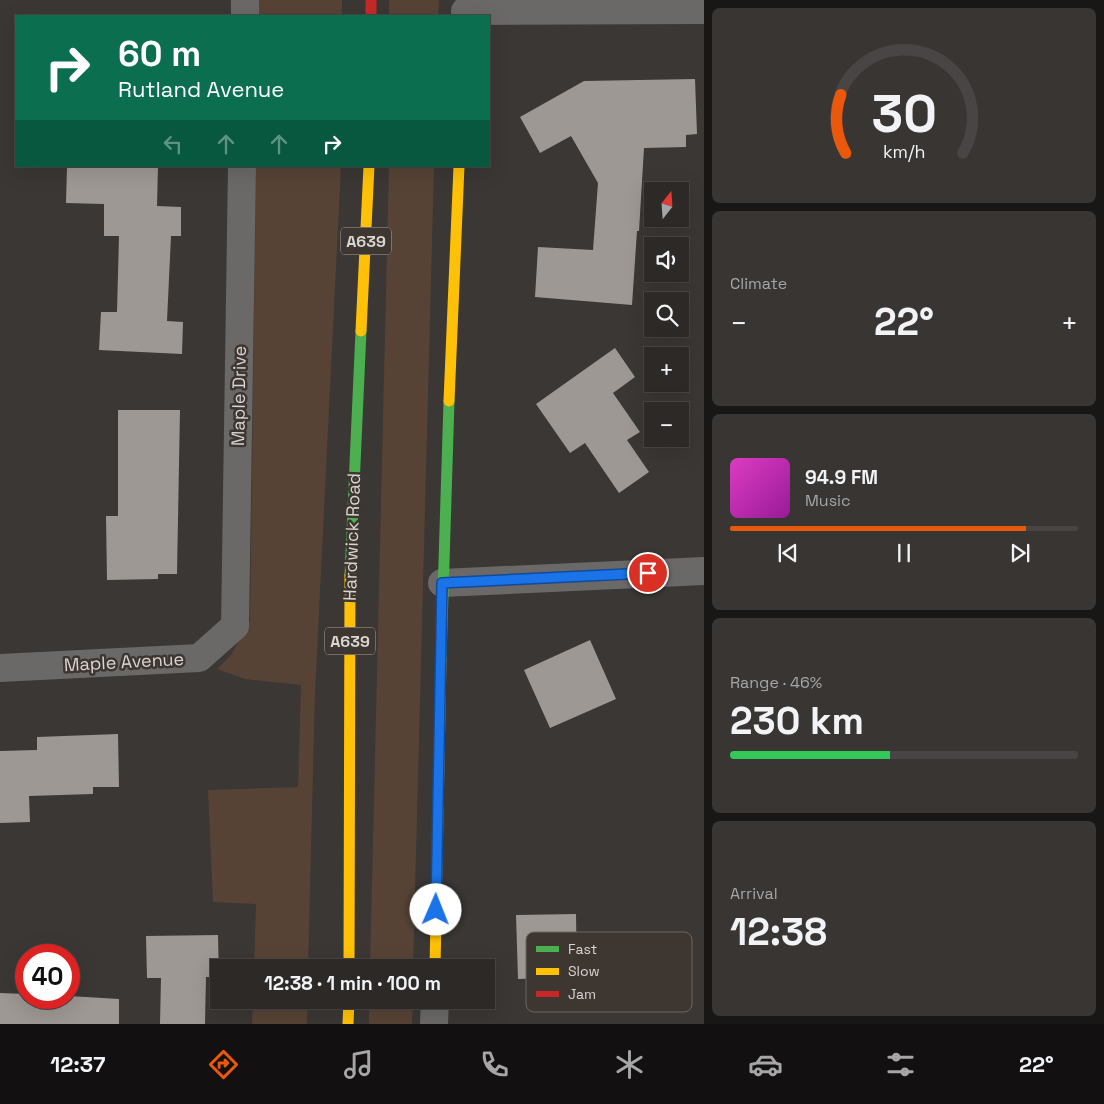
<!DOCTYPE html>
<html lang="en">
<head>
<meta charset="utf-8">
<style>
	body { margin:0; font-family:"Space Grotesk",sans-serif; background:#383533; color:#f1f3f6; height:100vh; display:flex; flex-direction:column; font-size:19px; white-space:nowrap }
	* { box-sizing:border-box; margin:0 }
	p { font-size:16px; color:#a6a6a7 }
	.icon { flex:none; width:28px; height:28px; fill:none; stroke:currentColor; stroke-width:2; stroke-linecap:round; stroke-linejoin:round }
	.map { position:relative; flex:1; overflow:hidden }
	.drawer { display:flex; flex-direction:column; gap:8px; padding:8px; background:#181715; width:400px }
	.drawer>* { flex:none }
	.top-card { position:absolute; left:15px; top:15px; width:475px; height:152px; border-radius:0px; box-shadow:0 5px 20px #0002,0 0 0 1px #484544; background:#0b6e4f; color:#fff; overflow:hidden }
	.needle { width:32px; rotate:17deg }
	.buttons { position:absolute; left:644px; top:182px; display:grid; gap:10px }
	.buttons a { display:grid; place-items:center; width:45px; height:45px; border-radius:0px; background:#2c2927; box-shadow:0 5px 20px #0002,0 0 0 1px #484544; font-size:25px }
	.speed { position:absolute; left:15px; top:944px; display:flex; gap:10px; font-size:25px; font-weight:700; text-align:center }
	.speed>* { display:grid; place-content:center; width:65px; height:65px; border-radius:50%; background:#2c2927; box-shadow:0 5px 20px #0002,0 0 0 1px #484544; line-height:1 }
	.speed .limit { border:8px solid #d22; background:#fff; color:#111 }
	.pin { position:absolute; display:grid; place-items:center; width:42px; height:42px; color:#fff; margin:-21px; border:2px solid #fff; border-radius:50%; box-shadow:0 1px 5px #0007 }
	.me { position:absolute; width:55px; margin:-28px; rotate:1deg; stroke-linejoin:round; filter:drop-shadow(0 0 4px #0008) }
	.turn { display:flex; align-items:center; gap:18px; height:105px; padding:0 20px; font-size:22px }
	.turn .icon { width:65px; height:65px; stroke-width:2.5 }
	.turn b { display:block; font-size:35px; line-height:42px }
	.lanes { display:flex; align-items:center; height:48px; padding:0 20px; background:#0003; justify-content:center; gap:25px; direction:ltr }
	.lanes .off { opacity:.35 }
	.big { font-size:38px; font-weight:800; line-height:1.1 }
	.drawer .tile { flex:1; display:flex; flex-direction:column; justify-content:center; gap:8px; min-width:0; padding:0 18px; border-radius:8px; background:#383533 }
	.drawer .dial { align-items:center; gap:0 }
	.dial svg { height:130px; overflow:visible; fill:none; stroke:#484544; stroke-width:7; stroke-linecap:round; text-anchor:middle }
	.dial text { fill:#f1f3f6; stroke:none }
	.song { display:flex; align-items:center; gap:15px }
	.cover { width:60px; height:60px; border-radius:8px; background:linear-gradient(135deg,hsl(310 70% 55%),hsl(300 70% 35%)) }
	.played { height:5px; border-radius:2px; background:linear-gradient(90deg,#ea580c 85%,#484544 85%) }
	.keys { display:flex; justify-content:space-around; direction:ltr }
	.heat { display:flex; justify-content:space-between; align-items:center; font-size:28px; direction:ltr }
	.charge { height:8px; border-radius:4px; background:linear-gradient(90deg,#34c759 46%,#484544 0) }
	.trip { position:absolute; left:210px; top:959px; width:285px; height:50px; border-radius:0px; background:#2c2927; box-shadow:0 5px 20px #0002,0 0 0 1px #484544; font-weight:800; line-height:50px; text-align:center }
	.menu { display:flex; height:80px; justify-content:space-around; align-items:center; background:#121010; color:#a6a6a7 }
	.menu .icon { width:35px; height:35px }
	.menu .current { color:#ea580c }
	.menu b { font-size:22px; color:#f1f3f6 }
	main { display:flex; flex:1; min-height:0 }
	.map>svg:first-child { display:block }
	.green { fill:#574336 }
	.building { fill:#9e9894 }
	.lines { fill:none; stroke-linecap:round; stroke-linejoin:round }
	.street { stroke:#6a6968; stroke-width:28 }
	.fast { stroke:#4caf50; stroke-width:11 }
	.slow { stroke:#ffc107; stroke-width:11 }
	.jam { stroke:#c62828; stroke-width:11 }
	.route-casing { stroke:#114b97; stroke-width:12 }
	.route { stroke:#1a73e8; stroke-width:9 }
	.labels { text-anchor:middle; stroke-width:5; stroke-linejoin:round; paint-order:stroke }
	.shield { fill:#3d3631; stroke:#aba5a2; stroke-width:1 }
	.shield-label { font-size:16px; font-weight:bold; fill:#dad5d2 }
	.street-label { font-size:18px; fill:#dad5d2; stroke:#3d3631 }
	.key { fill:#3d3631; stroke:#6c6661; stroke-width:1 }
	.key-label { font-size:14px; fill:#dad5d2 }
</style>
</head>
<body>
<main>
<div class="map">
<svg width="704" height="1024" viewBox="0 0 704 1024">
	<rect width="100%" height="100%" fill="#3a3734"/>
	<path class="green" d="M 252,0 L 342,0 L 342,16 L 253,16 Z
		M 389,0 L 439,0 L 438,16 L 389,16 Z
		M 256,166 L 341,166 L 315,693 L 308,967 L 254,967 L 256,904 L 213,902 L 208,790 L 298,787 L 301,685 L 245,679 L 217,669 L 231,655 L 250,621 Z
		M 389,166 L 434,166 L 413,968 L 370,967 Z
		M 253,1000 L 308,1000 L 307,1024 L 252,1024 Z
		M 369,1000 L 413,1000 L 412,1024 L 369,1024 Z"/>
	<path class="building" d="M 695,79 L 697,134 L 686,135 L 686,147 L 644,148 L 639,231 L 637,231 L 632,305 L 535,297 L 538,247 L 593,250 L 598,183 L 571,136 L 540,153 L 520,117 L 584,81 Z
		M 67,166 L 158,166 L 157,206 L 181,207 L 181,236 L 171,236 L 167,321 L 183,322 L 182,354 L 99,350 L 101,312 L 117,312 L 119,236 L 104,236 L 104,204 L 66,203 Z
		M 615,348 L 635,377 L 613,393 L 640,432 L 627,440 L 649,472 L 619,493 L 585,443 L 570,453 L 536,404 Z
		M 118,410 L 180,410 L 177,574 L 158,574 L 158,579 L 107,580 L 106,516 L 118,516 Z
		M 590,640 L 616,699 L 550,728 L 524,670 Z
		M 118,734 L 119,787 L 93,787 L 93,794 L 29,796 L 30,822 L 0,823 L 0,751 L 37,750 L 37,737 Z
		M 576,914 L 577,977 L 518,979 L 516,915 Z
		M 218,935 L 219,977 L 206,977 L 205,1024 L 160,1024 L 161,978 L 147,978 L 146,936 Z
		M 0,993 L 26,994 L 26,998 L 69,996 L 119,999 L 119,1024 L 0,1024 Z"/>
	<g class="lines">
		<path class="street" d="M 465,11 L 704,10
			M 245,16 L 245,0
			M 442,583 L 704,571
			M 0,668 L 199,658 L 235,626 L 242,166
			M 434,1024 L 435,1000"/>
		<path class="fast" d="M 350,575 L 361,331
			M 441,659 L 449,401"/>
		<path class="slow" d="M 361,331 L 369,166
			M 449,401 L 459,166
			M 349,968 L 350,575
			M 435,968 L 441,659
			M 348,1024 L 349,1000"/>
		<path class="jam" d="M 371,0 L 371,16"/>
	</g>
	<g class="lines">
		<defs>
			<path id="route" d="M 436,910 L 442,583 L 648,573"/>
		</defs>
		<use href="#route" class="route-casing"/>
		<use href="#route" class="route"/>
	</g>
	<g class="labels">
		<g class="shield">
			<rect x="341" y="227.5" width="50" height="27" rx="4"/>
			<rect x="325" y="627.5" width="50" height="27" rx="4"/>
		</g>
		<g class="shield-label">
			<text x="366" y="247">A639</text>
			<text x="350" y="647">A639</text>
		</g>
		<g class="street-label">
			<text transform="translate(239 396) rotate(-89)" y="6">Maple Drive</text>
			<text transform="translate(352 537) rotate(-88)" y="6">Hardwick Road</text>
			<text transform="translate(124 662) rotate(-3)" y="6">Maple Avenue</text>
		</g>
	</g>
	<rect x="526" y="932" width="166" height="80" rx="8" class="key"/>
	<rect x="536" y="946" width="23" height="6" fill="#4caf50"/>
	<rect x="536" y="968" width="23" height="7" fill="#ffc107"/>
	<rect x="536" y="991" width="23" height="6" fill="#c62828"/>
	<g class="key-label">
		<text x="568" y="954">Fast</text>
		<text x="568" y="976">Slow</text>
		<text x="568" y="999">Jam</text>
	</g>
</svg>
<div class="buttons">
<a><svg class="needle" viewBox="-14 -14 28 28"><path d="M0-13l5 13h-10z" fill="#e53935"/><path d="M0 13l5-13h-10z" fill="#a6a6a7"/></svg></a>
<a><svg class="icon" aria-label="sound" viewBox="0 0 24 24"><path d="M4 9h4l5-4v14l-5-4H4zM17 9q2 3 0 6"/></svg></a>
<a><svg class="icon" aria-label="search" viewBox="0 0 24 24"><circle cx="10" cy="10" r="6"/><path d="M15 15l6 6"/></svg></a>
<a>+</a>
<a>−</a>
</div>
<div class="speed"><div class="limit">40</div></div>
<div class="pin" style="left:648px;top:573px;background:#d93025"><svg class="icon" aria-label="arrive" viewBox="0 0 24 24"><path d="M6 21V4h12l-3 4 3 4H6"/></svg></div>
<svg class="me" style="left:436px;top:910px" viewBox="-20 -20 40 40"><circle r="19" fill="#fff"/><path d="M0-13L10 11 0 6-10 11z" fill="#1a73e8"/></svg>
<div class="trip">12:38 · 1 min · 100 m</div>
<div class="top-card">
<div class="turn"><svg class="icon" aria-label="right" viewBox="0 0 24 24"><path d="M7 20v-9h11M14 6l5 5-5 5"/></svg><div><b>60 m</b>Rutland Avenue</div></div>
<div class="lanes"><svg class="icon off" aria-label="left" viewBox="0 0 24 24"><path d="M17 20v-9H6M10 6l-5 5 5 5"/></svg><svg class="icon off" aria-label="ahead" viewBox="0 0 24 24"><path d="M12 20V5M6 11l6-6 6 6"/></svg><svg class="icon off" aria-label="ahead" viewBox="0 0 24 24"><path d="M12 20V5M6 11l6-6 6 6"/></svg><svg class="icon" aria-label="right" viewBox="0 0 24 24"><path d="M7 20v-9h11M14 6l5 5-5 5"/></svg></div>
</div>
</div>
<section class="drawer">
<div class="tile dial"><svg viewBox="0 0 100 80">
<path d="M14 69A42 42 0 1 1 86 69"/>
<path d="M14 69A42 42 0 0 1 11 33" stroke="#ea580c"/>
<text x="50" y="56" font-size="32" font-weight="700">30</text>
<text x="50" y="72" font-size="11">km/h</text>
</svg></div>
<div class="tile"><p>Climate</p>
<div class="heat"><a>−</a><b class="big">22°</b><a>+</a></div>
</div>
<div class="tile">
<div class="song"><i class="cover"></i><div><b>94.9 FM</b><p>Music</p></div></div>
<div class="played"></div>
<div class="keys"><svg class="icon" aria-label="previous" viewBox="0 0 24 24"><path d="M18 5L8 12l10 7zM5 5v14"/></svg><svg class="icon" aria-label="pause" viewBox="0 0 24 24"><path d="M8 5v14M16 5v14"/></svg><svg class="icon" aria-label="next" viewBox="0 0 24 24"><path d="M6 5l10 7-10 7zM19 5v14"/></svg></div>
</div>
<div class="tile"><p>Range · 46%</p><b class="big">230 km</b><div class="charge"></div></div>
<div class="tile"><p>Arrival</p><b class="big">12:38</b></div>
</section>
</main>
<nav class="menu">
<b>12:37</b>
<svg class="icon current" aria-label="directions" viewBox="0 0 24 24"><path d="M12 3l9 9-9 9-9-9zM9 14v-3h6M13 9l2 2-2 2"/></svg>
<svg class="icon" aria-label="music" viewBox="0 0 24 24"><path d="M9 18V5l10-2v13"/><circle cx="6" cy="18" r="3"/><circle cx="16" cy="16" r="3"/></svg>
<svg class="icon" aria-label="phone" viewBox="0 0 24 24"><path d="M5 4h4l2 5-3 2q2 4 5 5l2-3 5 2v4C11 20 4 13 5 4z"/></svg>
<svg class="icon" aria-label="climate" viewBox="0 0 24 24"><path d="M12 3v18M4 7l16 10M4 17L20 7"/></svg>
<svg class="icon" aria-label="car" viewBox="0 0 24 24"><path d="M5 17H2v-5l4-1 3-4h7l3 4 3 1v5h-3M9 17h6M6 11h13"/><circle cx="7" cy="17" r="2"/><circle cx="17" cy="17" r="2"/></svg>
<svg class="icon" aria-label="filters" viewBox="0 0 24 24"><path d="M4 7h16M4 17h16"/><circle cx="9" cy="7" r="2"/><circle cx="15" cy="17" r="2"/></svg>
<b>22°</b>
</nav>
</body>
</html>
